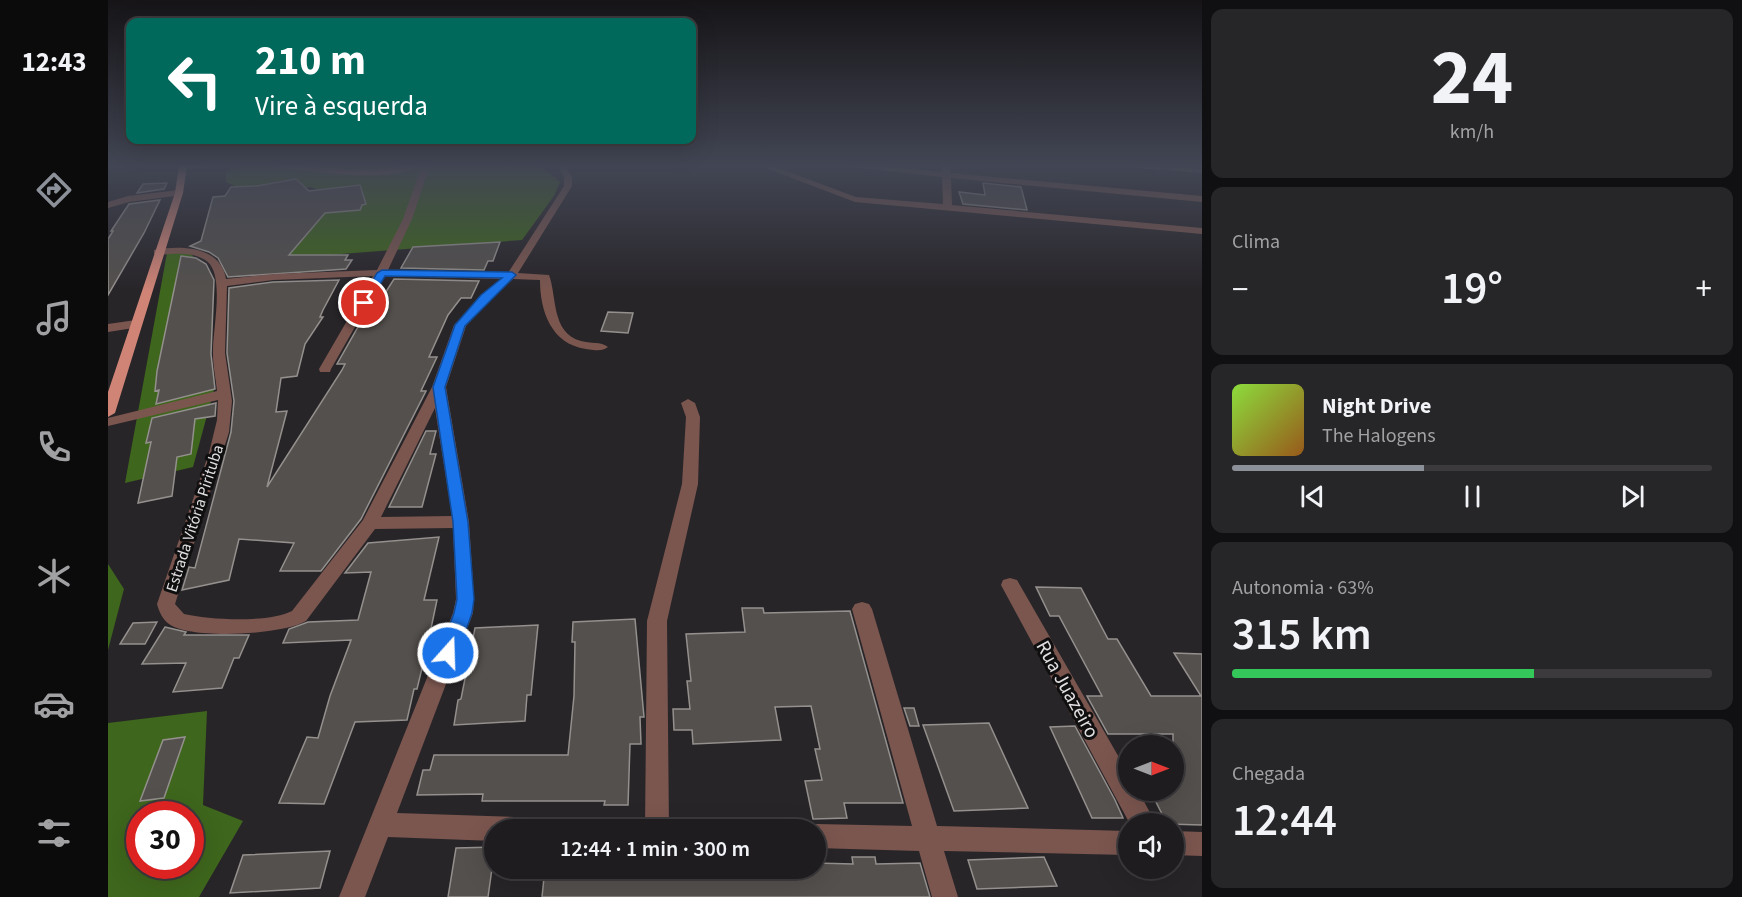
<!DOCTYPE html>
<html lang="pt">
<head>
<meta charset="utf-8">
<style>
	body { margin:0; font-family:"Source Sans 3",sans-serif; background:#262528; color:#f1f3f6; height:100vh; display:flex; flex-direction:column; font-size:22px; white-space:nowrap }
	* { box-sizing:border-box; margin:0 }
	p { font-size:20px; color:#a1a1a4 }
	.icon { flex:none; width:33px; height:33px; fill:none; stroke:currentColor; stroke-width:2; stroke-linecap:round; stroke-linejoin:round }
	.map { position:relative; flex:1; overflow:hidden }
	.sheet { display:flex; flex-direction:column; gap:9px; padding:9px; background:#100f11; width:540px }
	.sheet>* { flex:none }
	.top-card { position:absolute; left:18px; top:18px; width:570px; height:126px; border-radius:12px; box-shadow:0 6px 24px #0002,0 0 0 2px #3c3a3d; background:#00695c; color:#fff; overflow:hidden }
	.needle { width:39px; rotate:90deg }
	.tools { position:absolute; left:1010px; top:735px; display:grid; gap:12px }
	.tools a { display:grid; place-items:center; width:66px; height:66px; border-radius:50%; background:#1e1c1f; box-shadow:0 6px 24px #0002,0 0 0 2px #3c3a3d; font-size:30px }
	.speed { position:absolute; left:18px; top:801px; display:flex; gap:12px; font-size:30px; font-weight:700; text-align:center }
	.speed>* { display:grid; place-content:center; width:78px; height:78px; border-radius:50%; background:#1e1c1f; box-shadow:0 6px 24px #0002,0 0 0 2px #3c3a3d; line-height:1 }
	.speed .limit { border:9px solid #d22; background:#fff; color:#111 }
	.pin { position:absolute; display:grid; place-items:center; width:51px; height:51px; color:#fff; margin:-26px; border:3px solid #fff; border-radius:50%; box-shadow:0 2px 6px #0007 }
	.me { position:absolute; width:66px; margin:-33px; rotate:20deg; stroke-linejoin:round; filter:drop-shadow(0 0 4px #0008) }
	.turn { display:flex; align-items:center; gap:21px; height:126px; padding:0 30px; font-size:27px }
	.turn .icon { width:78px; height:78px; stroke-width:2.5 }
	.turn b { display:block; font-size:42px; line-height:51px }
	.big { font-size:45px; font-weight:600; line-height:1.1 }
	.sheet .tile { flex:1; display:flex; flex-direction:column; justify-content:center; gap:9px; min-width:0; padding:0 21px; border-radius:12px; background:#262528 }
	.sheet .dial { align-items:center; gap:0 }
	.dial b { font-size:78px; line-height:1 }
	.song { display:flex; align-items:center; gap:18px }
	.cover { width:72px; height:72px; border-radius:9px; background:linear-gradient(135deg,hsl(90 70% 55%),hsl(30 70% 35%)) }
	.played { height:6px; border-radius:3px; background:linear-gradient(90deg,#8c9099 40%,#3c3a3d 40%) }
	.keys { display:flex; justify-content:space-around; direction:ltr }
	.heat { display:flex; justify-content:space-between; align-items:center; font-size:33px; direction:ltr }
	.charge { height:9px; border-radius:4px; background:linear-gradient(90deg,#34c759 63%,#3c3a3d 0) }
	.trip { position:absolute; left:376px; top:819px; width:342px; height:60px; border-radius:30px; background:#1e1c1f; box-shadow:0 6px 24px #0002,0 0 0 2px #3c3a3d; font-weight:600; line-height:60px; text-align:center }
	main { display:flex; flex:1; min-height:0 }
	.tabs { display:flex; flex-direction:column; width:108px; justify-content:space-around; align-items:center; background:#0c0b0c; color:#a1a1a4 }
	.tabs .icon { width:42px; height:42px }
	.tabs .active { color:#8c9099 }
	.tabs b { font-size:27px; color:#f1f3f6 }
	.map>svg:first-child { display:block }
	.forest { fill:#3e661c; fill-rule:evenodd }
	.building { fill:#54504d; stroke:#94908d; stroke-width:1.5 }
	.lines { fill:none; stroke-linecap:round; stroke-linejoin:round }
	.minor { fill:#7b564f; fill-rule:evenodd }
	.secondary { fill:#aa7065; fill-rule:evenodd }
	.primary { fill:#cf8476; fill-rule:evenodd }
	.route { fill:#1a73e8; stroke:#114b97; stroke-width:1.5 }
	.labels { text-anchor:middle; stroke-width:6; stroke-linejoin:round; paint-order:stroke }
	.street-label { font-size:16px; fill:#e2e0e2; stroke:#100f10 }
	.near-street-label { font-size:20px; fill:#e2e0e2; stroke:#100f10 }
</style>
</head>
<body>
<main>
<nav class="tabs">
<b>12:43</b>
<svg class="icon active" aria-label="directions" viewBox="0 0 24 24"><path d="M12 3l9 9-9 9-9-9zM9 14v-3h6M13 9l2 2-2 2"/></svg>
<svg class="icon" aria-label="music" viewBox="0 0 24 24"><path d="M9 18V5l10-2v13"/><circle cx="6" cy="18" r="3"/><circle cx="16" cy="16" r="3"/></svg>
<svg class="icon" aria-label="phone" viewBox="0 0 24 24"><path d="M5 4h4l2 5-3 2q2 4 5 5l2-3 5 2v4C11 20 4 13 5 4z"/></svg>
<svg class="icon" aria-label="climate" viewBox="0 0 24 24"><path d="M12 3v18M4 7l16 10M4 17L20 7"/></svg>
<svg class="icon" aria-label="car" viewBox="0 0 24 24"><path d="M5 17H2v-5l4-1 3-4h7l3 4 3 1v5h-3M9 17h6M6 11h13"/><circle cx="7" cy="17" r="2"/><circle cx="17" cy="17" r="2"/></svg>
<svg class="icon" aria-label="filters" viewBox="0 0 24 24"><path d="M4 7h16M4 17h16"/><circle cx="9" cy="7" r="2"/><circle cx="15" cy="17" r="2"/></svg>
</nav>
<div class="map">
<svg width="1094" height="897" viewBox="0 0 1094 897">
	<rect width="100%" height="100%" fill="#282529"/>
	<path class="forest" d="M 133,165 L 431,165 L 452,182 L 446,196 L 414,240 L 181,258 L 212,190 L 202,187 L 142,193 L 118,182 L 118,172 Z
		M 79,250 L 92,263 L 102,294 L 105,321 L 101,354 L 107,386 L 85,467 L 17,483 L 59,253 Z
		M 0,564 L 16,589 L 0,650 Z
		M 99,711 L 95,805 L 135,821 L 91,897 L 0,897 L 0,723 ZM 32,814 L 82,814 L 82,866 L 32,866 Z"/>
	<path class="building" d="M 188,179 L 201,191 L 252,185 L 258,204 L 254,205 L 252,210 L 217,213 L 181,255 L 240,255 L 237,260 L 244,260 L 238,269 L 120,277 L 110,258 L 101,252 L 82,246 L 93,241 L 105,197 L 117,196 L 123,187 L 149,186 Z
		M 59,183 L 56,189 L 29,193 L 35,184 Z
		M 875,183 L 913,187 L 919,210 L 855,204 L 851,192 L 877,195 Z
		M 52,200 L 36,233 L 0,295 L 0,239 L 5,231 L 3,231 L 21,204 Z
		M 392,242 L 385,261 L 380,261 L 376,270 L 293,268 L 305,247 Z
		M 73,256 L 88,258 L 98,264 L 106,280 L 103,354 L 107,389 L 48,404 L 51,390 L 47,391 L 49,371 Z
		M 286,279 L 371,281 L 363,298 L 353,298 L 340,315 L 321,357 L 329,357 L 313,391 L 318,391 L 253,519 L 213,571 L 172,571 L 186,543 L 131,539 L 121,580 L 74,590 L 81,567 L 87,568 L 123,432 L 126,401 L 119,353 L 121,288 L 165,282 L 231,280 L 215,310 L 212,317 L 215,317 L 197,344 L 189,376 L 173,378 L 168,412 L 179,411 L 159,487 L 234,370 L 237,364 L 229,364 L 250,327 L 262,309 L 267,309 Z
		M 500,312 L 525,313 L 520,333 L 493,331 Z
		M 108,403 L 107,416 L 87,419 L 83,454 L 69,457 L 64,496 L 30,503 L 43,442 L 38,443 L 44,418 Z
		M 318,431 L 328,431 L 322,454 L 328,454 L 314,507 L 281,507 Z
		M 331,537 L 316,600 L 329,600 L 321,638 L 323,638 L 319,660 L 316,660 L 309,689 L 306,689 L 299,720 L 247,722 L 216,804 L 171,803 L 199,737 L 210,738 L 222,696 L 243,640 L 175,643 L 181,629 L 200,622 L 250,620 L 263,572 L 237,573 L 260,543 Z
		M 928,587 L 973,588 L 1000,639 L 1009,639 L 1043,696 L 1093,696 L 1066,653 L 1094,654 L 1094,825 L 1059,824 L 1042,790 L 1065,790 L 1065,734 L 1000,734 L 979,696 L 994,696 L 951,616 L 942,616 Z
		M 634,608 L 655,608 L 656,613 L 742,611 L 795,803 L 736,803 L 739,818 L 705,819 L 697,781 L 714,780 L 707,749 L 712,749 L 703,706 L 667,707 L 673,740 L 585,744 L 584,730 L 566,730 L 565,709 L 582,709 L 579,681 L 583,681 L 578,634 L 637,632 Z
		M 527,619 L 536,717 L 532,717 L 533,744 L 522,744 L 520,805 L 496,805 L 497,801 L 374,801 L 375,794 L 309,795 L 315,770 L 322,770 L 326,755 L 460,755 L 466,696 L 467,642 L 464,642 L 465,622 Z
		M 49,622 L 37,644 L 12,644 L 25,623 Z
		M 430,625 L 423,695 L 419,695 L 417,721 L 346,725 L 350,700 L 353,699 L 367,628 Z
		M 57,627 L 78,632 L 76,635 L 141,635 L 131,658 L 126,658 L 114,688 L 65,692 L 78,663 L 34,664 Z
		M 796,708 L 806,708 L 811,726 L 802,726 Z
		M 881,723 L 920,808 L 846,811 L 815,725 Z
		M 967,726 L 1007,800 L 1015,818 L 984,818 L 942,727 Z
		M 77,737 L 56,798 L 32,801 L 55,740 Z
		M 387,847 L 380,897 L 340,897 L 348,848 Z
		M 222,851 L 212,888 L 122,893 L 135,855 Z
		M 744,857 L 767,857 L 768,864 L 812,863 L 822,897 L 434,897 L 437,868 L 708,868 L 708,863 L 745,864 Z
		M 936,857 L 949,886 L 869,889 L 860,860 Z"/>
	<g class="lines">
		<path class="minor" d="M 314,165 L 322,165 L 304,219 L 280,270 L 400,273 L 456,186 L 456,177 L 449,165 L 457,165 L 464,177 L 464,186 L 410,273 L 441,275 C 449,296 443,333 473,341 C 482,344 493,341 500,347 C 494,352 486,350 478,349 C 443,344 432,311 432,280 L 405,279 L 381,300 L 358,326 L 338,387 L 361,522 L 366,599 L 365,613 L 289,813 L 436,818 L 445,821 L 448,830 L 387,830 L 387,841 L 280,837 L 257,897 L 231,897 L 345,613 L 348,599 L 345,528 L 267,529 L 198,621 C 174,635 83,640 61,624 C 54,619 51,611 49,604 L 101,453 L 109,420 L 110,400 L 0,426 L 0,418 L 109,391 C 108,379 105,367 105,354 C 104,332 117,278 100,262 C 86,251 66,254 50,255 L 46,254 L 46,250 C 73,245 113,246 118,279 L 165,274 L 269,270 L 295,219 ZM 265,276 L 211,369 L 212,372 L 222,372 L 223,369 L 276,276 L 393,279 L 373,296 L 346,325 L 324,387 L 255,520 L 184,611 C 161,623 102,620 76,614 L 67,604 L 121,432 L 124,401 L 117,353 L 119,286 L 165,280 ZM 327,408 L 344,516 L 273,517 Z
			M 650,165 L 662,165 L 748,197 L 835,204 L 834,177 L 728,165 L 758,165 L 834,172 L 834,165 L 842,165 L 842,173 L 1094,196 L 1094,202 L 843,178 L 844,205 L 1094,228 L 1094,234 L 747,202 Z
			M 1015,165 L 1094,169 L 1094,173 L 1019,167 Z
			M 71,190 L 75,193 L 74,195 L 21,202 L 0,208 L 0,202 L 20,196 Z
			M 28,320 L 34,324 L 32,327 L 0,332 L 0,324 Z
			M 580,399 L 587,403 L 592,417 L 590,484 L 559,621 L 561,830 L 537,830 L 539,621 L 574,484 L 578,417 L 573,403 Z
			M 902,578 L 909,580 L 1020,773 L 1020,790 L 1030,790 L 1048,824 L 1022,824 L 893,585 L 895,580 Z
			M 754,602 L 761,604 L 764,609 L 829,826 L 1020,831 L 1020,855 L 836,851 L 850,897 L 824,897 L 811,851 L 708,848 L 708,830 L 698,830 L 708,824 L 804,826 L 744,609 L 747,604 Z
			M 1065,831 L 1094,832 L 1094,856 L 1065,855 Z"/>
		<path class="secondary" d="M 71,165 L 116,165 L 112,167 L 74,169 L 70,167 Z
			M 161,165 L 256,170 L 314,165 C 281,185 203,170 165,167 Z"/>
		<path class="primary" d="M 71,165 L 79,165 L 75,193 L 7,413 L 0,417 L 0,392 L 67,193 Z"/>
	</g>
	<linearGradient id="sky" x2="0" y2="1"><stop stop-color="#161417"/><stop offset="0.57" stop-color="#424654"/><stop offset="1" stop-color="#424654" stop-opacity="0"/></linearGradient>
	<rect width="1094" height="291" fill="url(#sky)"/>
	<path class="route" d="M 274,270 L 404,272 L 408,275 L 357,326 L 337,387 L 360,522 L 366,599 L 364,613 L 350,653 L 347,658 L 340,660 L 334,658 L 331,653 L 346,613 L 349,599 L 345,522 L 325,387 L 347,325 L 373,295 L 394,278 L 277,276 L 260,305 L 252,305 L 251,303 L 269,273 Z"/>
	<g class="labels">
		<g class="street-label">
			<text transform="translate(86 518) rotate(-72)" y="6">Estrada Vitória Pirituba</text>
		</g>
		<g class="near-street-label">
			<text transform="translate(960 689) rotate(61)" y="7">Rua Juazeiro</text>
		</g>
	</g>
</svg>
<div class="tools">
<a><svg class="needle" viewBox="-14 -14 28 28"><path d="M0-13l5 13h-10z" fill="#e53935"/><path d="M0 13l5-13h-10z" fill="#a1a1a4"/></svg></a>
<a><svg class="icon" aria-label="sound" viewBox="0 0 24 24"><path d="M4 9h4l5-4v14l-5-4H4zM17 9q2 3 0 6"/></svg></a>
</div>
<div class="speed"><div class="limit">30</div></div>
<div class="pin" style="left:256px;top:303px;background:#d93025"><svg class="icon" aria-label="arrive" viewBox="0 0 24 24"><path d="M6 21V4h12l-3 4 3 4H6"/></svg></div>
<svg class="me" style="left:340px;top:653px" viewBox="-20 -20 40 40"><circle r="17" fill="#1a73e8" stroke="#fff" stroke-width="3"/><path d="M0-11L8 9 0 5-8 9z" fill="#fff"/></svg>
<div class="trip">12:44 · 1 min · 300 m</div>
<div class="top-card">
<div class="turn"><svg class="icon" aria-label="left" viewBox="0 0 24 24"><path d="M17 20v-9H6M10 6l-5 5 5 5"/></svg><div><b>210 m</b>Vire à esquerda</div></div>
</div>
</div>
<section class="sheet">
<div class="tile dial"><b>24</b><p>km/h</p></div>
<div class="tile"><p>Clima</p>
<div class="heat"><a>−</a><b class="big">19°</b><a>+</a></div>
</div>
<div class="tile">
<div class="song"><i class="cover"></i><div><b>Night Drive</b><p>The Halogens</p></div></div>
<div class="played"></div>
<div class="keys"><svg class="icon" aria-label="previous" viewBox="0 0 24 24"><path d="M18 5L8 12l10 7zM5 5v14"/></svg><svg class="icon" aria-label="pause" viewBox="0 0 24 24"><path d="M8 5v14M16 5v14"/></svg><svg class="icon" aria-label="next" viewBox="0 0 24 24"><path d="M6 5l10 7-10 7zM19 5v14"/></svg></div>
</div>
<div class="tile"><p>Autonomia · 63%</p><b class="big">315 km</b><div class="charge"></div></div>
<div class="tile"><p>Chegada</p><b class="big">12:44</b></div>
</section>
</main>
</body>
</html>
